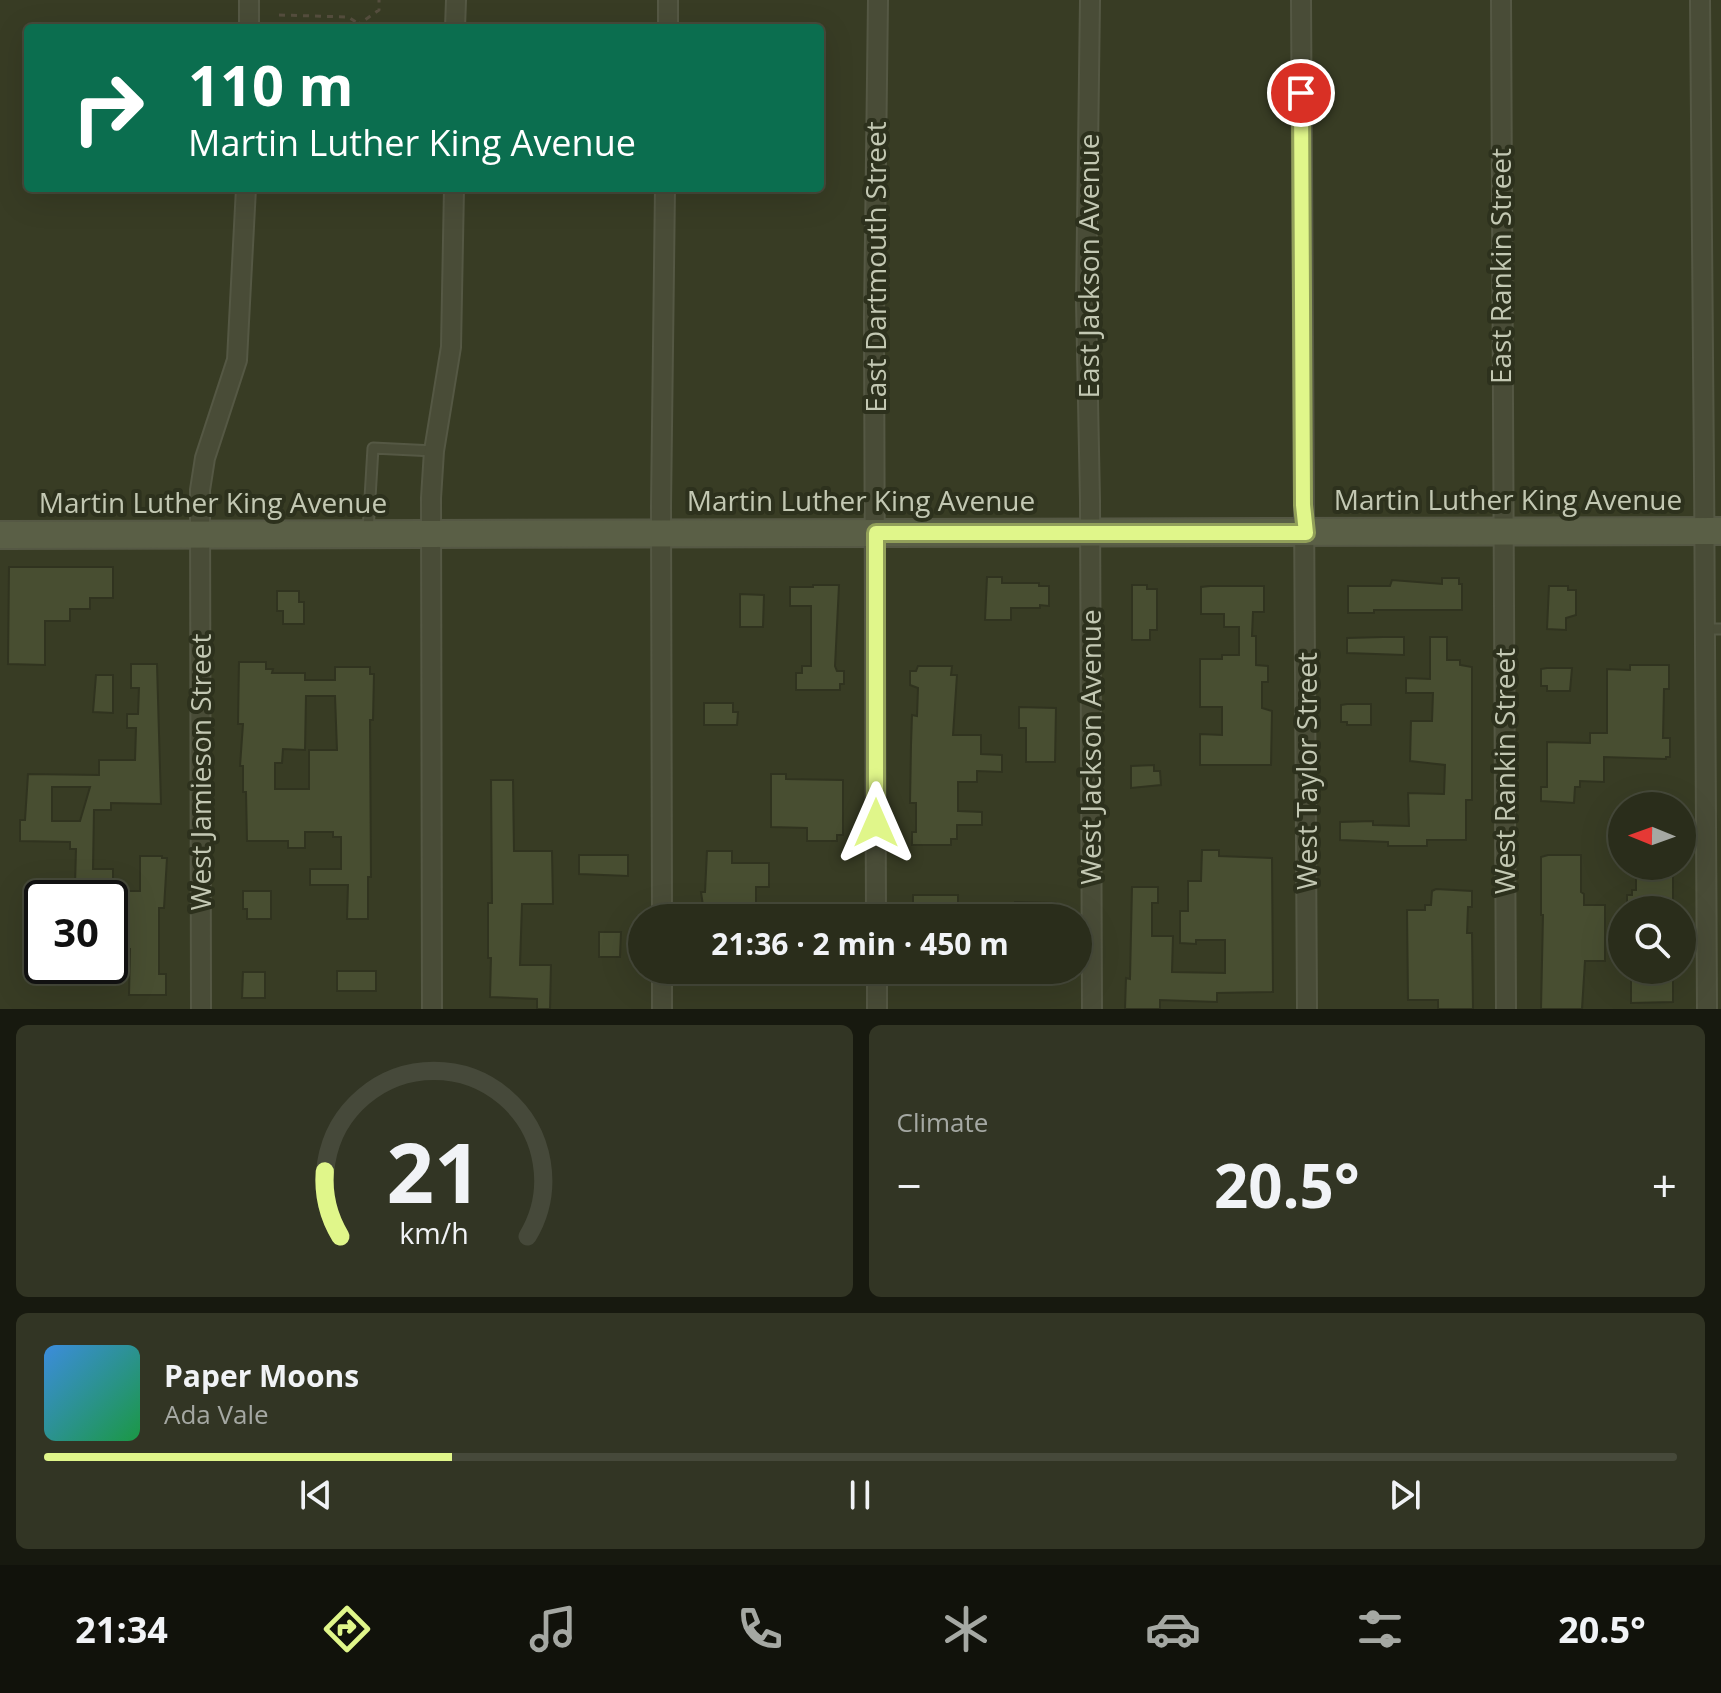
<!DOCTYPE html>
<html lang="en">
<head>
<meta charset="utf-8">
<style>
	body { margin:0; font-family:"Open Sans",sans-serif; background:#323524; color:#f1f3f6; height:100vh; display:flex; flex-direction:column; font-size:30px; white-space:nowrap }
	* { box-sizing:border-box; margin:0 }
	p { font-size:26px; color:#a5a8a3 }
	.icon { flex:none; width:44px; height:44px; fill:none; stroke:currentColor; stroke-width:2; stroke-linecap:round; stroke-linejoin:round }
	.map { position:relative; height:1009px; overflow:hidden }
	.sheet { display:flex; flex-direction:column; gap:16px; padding:16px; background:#17190f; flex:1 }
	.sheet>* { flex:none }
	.banner { position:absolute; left:24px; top:24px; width:800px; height:168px; border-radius:8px; box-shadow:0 8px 32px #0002,0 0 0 2px #46493a; background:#0b6e4f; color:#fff; overflow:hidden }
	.needle { width:52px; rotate:271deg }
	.fabs { position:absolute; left:1608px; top:792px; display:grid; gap:16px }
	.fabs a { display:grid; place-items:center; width:88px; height:88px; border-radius:50%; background:#2a2d1b; box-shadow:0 8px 32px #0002,0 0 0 2px #46493a; font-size:40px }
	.speed { position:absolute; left:24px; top:880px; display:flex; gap:16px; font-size:40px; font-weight:700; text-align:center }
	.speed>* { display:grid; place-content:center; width:104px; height:104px; border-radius:50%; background:#2a2d1b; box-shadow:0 8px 32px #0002,0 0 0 2px #46493a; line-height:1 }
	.speed .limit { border:4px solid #111; border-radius:12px; background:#fff; color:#111 }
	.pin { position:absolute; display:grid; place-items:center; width:68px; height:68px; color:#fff; margin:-34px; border:4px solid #fff; border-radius:50%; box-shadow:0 2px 8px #0007 }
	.me { position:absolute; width:88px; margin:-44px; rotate:0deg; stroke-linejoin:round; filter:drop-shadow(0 0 6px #0008) }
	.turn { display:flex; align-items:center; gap:28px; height:168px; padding:0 32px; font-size:36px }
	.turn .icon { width:104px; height:104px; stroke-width:2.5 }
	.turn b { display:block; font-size:56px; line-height:68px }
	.big { font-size:60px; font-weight:700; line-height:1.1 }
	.sheet .tile { flex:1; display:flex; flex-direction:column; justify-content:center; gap:12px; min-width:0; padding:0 28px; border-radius:12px; background:#323524 }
	.sheet .dial { align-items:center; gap:0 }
	.dial svg { height:208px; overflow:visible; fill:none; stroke:#46493a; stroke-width:7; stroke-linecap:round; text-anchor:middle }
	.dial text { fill:#f1f3f6; stroke:none }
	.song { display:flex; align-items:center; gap:24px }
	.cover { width:96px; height:96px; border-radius:12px; background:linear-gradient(135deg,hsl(210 70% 55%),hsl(140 70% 35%)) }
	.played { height:8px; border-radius:4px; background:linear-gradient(90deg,#e0f68a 25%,#46493a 25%) }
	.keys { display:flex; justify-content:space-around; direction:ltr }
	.heat { display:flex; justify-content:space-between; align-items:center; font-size:44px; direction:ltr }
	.sheet .tiles { flex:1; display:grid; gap:16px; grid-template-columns:1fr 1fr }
	.tile:last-child { grid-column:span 2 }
	.trip { position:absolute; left:628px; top:904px; width:464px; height:80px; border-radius:40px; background:#2a2d1b; box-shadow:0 8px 32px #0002,0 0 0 2px #46493a; font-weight:700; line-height:80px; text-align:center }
	.tabs { display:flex; height:128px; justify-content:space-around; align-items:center; background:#11120b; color:#a5a8a3 }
	.tabs .icon { width:56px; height:56px }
	.tabs .on { color:#e0f68a }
	.tabs b { font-size:36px; color:#f1f3f6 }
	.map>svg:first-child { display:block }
	.building { fill:#484e31; stroke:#30331f; stroke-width:2; fill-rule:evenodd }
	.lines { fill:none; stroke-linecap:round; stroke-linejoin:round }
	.lane-casing { stroke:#555844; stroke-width:13 }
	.street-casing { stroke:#555844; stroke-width:22 }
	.secondary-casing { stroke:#555844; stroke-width:30 }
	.path { stroke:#554e3e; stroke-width:3; stroke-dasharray:6 6; stroke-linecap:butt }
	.lane { stroke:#494c37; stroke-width:9 }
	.street { stroke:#494c37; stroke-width:18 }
	.secondary { stroke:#5a5f46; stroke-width:26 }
	.route-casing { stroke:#92a05a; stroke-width:20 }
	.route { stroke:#e0f68a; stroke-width:14 }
	.labels { text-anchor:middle; stroke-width:8; stroke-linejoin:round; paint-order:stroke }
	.street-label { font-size:28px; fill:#c3c8b3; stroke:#2d311d }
</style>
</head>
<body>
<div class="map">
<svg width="1721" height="1009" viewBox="0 0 1721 1009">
	<rect width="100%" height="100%" fill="#383c24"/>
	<path class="building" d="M 9,567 L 113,567 L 113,598 L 90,598 L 90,609 L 70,609 L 70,621 L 45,621 L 45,665 L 8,664 Z
		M 987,577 L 1002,577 L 1002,583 L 1039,583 L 1039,586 L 1049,586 L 1049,606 L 1040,605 L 1040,608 L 1011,608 L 1011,620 L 985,620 Z
		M 1442,578 L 1459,578 L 1459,584 L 1462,584 L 1462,610 L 1374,610 L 1374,613 L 1348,613 L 1348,586 L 1390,586 L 1392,580 L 1442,584 Z
		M 813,585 L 839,585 L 835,666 L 837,671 L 844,671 L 844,684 L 840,684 L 840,690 L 796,690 L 796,673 L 802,673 L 802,666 L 811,666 L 811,606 L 790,606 L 790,587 L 813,587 Z
		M 1132,585 L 1147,585 L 1147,589 L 1157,589 L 1157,630 L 1150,630 L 1150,640 L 1132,640 Z
		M 1210,586 L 1264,586 L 1264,612 L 1253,612 L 1252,636 L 1256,636 L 1256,665 L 1268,666 L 1268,682 L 1262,682 L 1262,708 L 1272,711 L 1271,765 L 1200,765 L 1200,734 L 1222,735 L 1222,707 L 1200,707 L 1200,659 L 1222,659 L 1222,655 L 1239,655 L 1239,627 L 1224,627 L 1224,614 L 1201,614 L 1201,587 Z
		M 1549,586 L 1568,586 L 1568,590 L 1576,590 L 1576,615 L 1566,618 L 1566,630 L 1547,629 Z
		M 277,591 L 299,591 L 299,602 L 304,602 L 304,624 L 283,624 L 283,611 L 277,611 Z
		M 740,594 L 764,595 L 763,627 L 740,627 Z
		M 1383,637 L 1404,637 L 1404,655 L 1347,653 L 1347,638 Z
		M 1430,637 L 1447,637 L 1447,660 L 1460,660 L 1460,665 L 1472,667 L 1472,800 L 1466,800 L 1466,840 L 1427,840 L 1427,846 L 1388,846 L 1388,842 L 1340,840 L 1340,822 L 1373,821 L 1373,825 L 1409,826 L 1408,793 L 1444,794 L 1445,765 L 1410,761 L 1411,721 L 1432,721 L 1433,693 L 1406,693 L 1406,678 L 1430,679 Z
		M 239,662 L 266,662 L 266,669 L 273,669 L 272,673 L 305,673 L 305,680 L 335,680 L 335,667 L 370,667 L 370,674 L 374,674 L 373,720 L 370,720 L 371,877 L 368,877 L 368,919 L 347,919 L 348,885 L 310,885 L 310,869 L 341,869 L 341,837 L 333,837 L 333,832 L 305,832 L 305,848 L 288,848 L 288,841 L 247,841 L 246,792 L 243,792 L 243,766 L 240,766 L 243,724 L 238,724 ZM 306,696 L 335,696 L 337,750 L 309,750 L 309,789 L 275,789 L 275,763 L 282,763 L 283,749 L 305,750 Z
		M 131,664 L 157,664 L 161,804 L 111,803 L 111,810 L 94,810 L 93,869 L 113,869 L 113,891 L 140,891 L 140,856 L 162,856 L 162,858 L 167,858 L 164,908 L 159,908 L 159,974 L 166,974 L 166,995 L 129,995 L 130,949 L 121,949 L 121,940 L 110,940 L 110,895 L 84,895 L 84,885 L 75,885 L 76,849 L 70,849 L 70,842 L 20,841 L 20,820 L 25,820 L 28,774 L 99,775 L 99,760 L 135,760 L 136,728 L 127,728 L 127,714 L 138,714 L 139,688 L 131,688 ZM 52,787 L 90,787 L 80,821 L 52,821 Z
		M 1630,665 L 1669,665 L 1669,689 L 1664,689 L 1663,738 L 1670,738 L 1670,757 L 1666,757 L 1666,759 L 1604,757 L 1604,782 L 1580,781 L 1580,787 L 1575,787 L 1574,803 L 1541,801 L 1541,787 L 1547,787 L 1547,742 L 1590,743 L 1590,733 L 1607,733 L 1607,669 L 1630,670 Z
		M 918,666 L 952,666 L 951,675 L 957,675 L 953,735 L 981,735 L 981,754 L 1002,755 L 1002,772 L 977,771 L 977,782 L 958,782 L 958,811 L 982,812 L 982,825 L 957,825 L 957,839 L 951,839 L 951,845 L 912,845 L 912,832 L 916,832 L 916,803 L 910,803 L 911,745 L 912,715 L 917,716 L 918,688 L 910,685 L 910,671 L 916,671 Z
		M 1547,668 L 1572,668 L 1570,691 L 1547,691 L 1547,686 L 1541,686 L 1541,669 Z
		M 96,675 L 113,675 L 113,713 L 93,712 Z
		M 704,703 L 733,703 L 733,712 L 738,712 L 737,725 L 704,725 Z
		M 1347,704 L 1371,704 L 1371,725 L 1347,725 L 1347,722 L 1341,722 L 1341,705 Z
		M 1019,707 L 1056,708 L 1055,762 L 1026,762 L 1026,728 L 1019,728 Z
		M 1154,765 L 1154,771 L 1160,771 L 1161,785 L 1131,788 L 1131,766 Z
		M 771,774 L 786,774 L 786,779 L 843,780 L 843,835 L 837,835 L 837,841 L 807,841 L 807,828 L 771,827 Z
		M 491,780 L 513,780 L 514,851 L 552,851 L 553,904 L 522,904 L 520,965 L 551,965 L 550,1009 L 537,1009 L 537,999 L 490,997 L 491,958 L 488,958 L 488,903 L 492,903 Z
		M 1202,850 L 1219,850 L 1219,856 L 1272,858 L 1273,992 L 1217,993 L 1217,1002 L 1160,1000 L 1160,1009 L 1125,1009 L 1126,978 L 1130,979 L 1132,887 L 1158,887 L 1158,903 L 1152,903 L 1152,936 L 1173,936 L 1172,972 L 1225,973 L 1225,940 L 1196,940 L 1196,944 L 1180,943 L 1180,911 L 1188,911 L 1188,881 L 1201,881 Z
		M 707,851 L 732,851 L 732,863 L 769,863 L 769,887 L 756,887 L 756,918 L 738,918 L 738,914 L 704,913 L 701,892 L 705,892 Z
		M 579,855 L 628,855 L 628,876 L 579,874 Z
		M 1548,855 L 1581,855 L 1581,892 L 1584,894 L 1584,905 L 1605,905 L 1605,961 L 1585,961 L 1582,1009 L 1541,1009 L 1543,915 L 1541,915 L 1541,857 Z
		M 1636,866 L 1673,866 L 1673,910 L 1627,910 L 1627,895 L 1632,895 L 1632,890 L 1636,890 Z
		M 1436,889 L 1472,891 L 1472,907 L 1468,907 L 1467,933 L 1472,933 L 1473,1009 L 1438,1009 L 1438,1000 L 1408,1000 L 1407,910 L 1425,910 L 1425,905 L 1431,905 L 1432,891 Z
		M 243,891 L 271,891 L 271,919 L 247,919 L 247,909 L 243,909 Z
		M 913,895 L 958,895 L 958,914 L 955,914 L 954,918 L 913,918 Z
		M 1015,902 L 1056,903 L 1056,918 L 1015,918 Z
		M 599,932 L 621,932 L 620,957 L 599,957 Z
		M 1631,970 L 1667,970 L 1667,980 L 1673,980 L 1673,1002 L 1631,1003 Z
		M 337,971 L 376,971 L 376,991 L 337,991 Z
		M 243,972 L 265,972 L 265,998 L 242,998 Z"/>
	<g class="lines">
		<defs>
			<path id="lane" d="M 368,531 L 373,448 L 434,451
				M 1707,629 L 1721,629"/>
			<path id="street" d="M 1090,0 L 1086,301 L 1090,501 L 1092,1009
				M 1301,0 L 1307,1009
				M 1501,0 L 1506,1009
				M 1700,0 C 1702,336 1707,673 1707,1009
				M 249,28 L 249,0
				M 455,28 L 456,0
				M 668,28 L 668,0
				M 662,918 L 661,506 L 665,188
				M 876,918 L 874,317 L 878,0
				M 662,970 L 662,1009
				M 877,970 L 877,1009
				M 201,1009 L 200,490 L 205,458 L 237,360 L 246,188
				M 432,1009 L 431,498 L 434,451 L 451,347 L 454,188"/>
			<path id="secondary" d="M 0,535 L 1721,531"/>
		</defs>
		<use href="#lane" class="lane-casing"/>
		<use href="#street" class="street-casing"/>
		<use href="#secondary" class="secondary-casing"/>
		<path class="path" d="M 279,15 L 348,17 L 359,24
			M 359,28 L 359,24 L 379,10 L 379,0"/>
		<use href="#lane" class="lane"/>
		<use href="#street" class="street"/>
		<use href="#secondary" class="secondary"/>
	</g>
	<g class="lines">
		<defs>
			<path id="route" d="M 876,823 L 876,533 L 1306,533 L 1303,505 L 1301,93"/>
		</defs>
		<use href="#route" class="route-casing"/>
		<use href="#route" class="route"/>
	</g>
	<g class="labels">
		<g class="street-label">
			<text transform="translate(1089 266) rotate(-90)" y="10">East Jackson Avenue</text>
			<text transform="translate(1501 266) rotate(-90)" y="10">East Rankin Street</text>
			<text transform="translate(876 267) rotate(-90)" y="10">East Dartmouth Street</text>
			<text x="1508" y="510">Martin Luther King Avenue</text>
			<text x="861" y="511">Martin Luther King Avenue</text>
			<text x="213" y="513">Martin Luther King Avenue</text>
			<text transform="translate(1091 747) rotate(-90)" y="10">West Jackson Avenue</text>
			<text transform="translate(1307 771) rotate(-90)" y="10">West Taylor Street</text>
			<text transform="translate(1505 771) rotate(-90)" y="10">West Rankin Street</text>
			<text transform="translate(201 772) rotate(-90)" y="10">West Jamieson Street</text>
		</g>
	</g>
</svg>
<div class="fabs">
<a><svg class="needle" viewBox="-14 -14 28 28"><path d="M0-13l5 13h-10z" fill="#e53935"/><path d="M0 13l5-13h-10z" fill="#a5a8a3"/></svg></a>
<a><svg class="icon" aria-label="search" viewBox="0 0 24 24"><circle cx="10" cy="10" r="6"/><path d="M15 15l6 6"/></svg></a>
</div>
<div class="speed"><div class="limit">30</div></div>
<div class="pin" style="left:1301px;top:93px;background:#d93025"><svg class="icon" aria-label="arrive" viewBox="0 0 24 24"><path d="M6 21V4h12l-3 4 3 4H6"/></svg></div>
<svg class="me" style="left:876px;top:823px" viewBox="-20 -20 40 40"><path d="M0-17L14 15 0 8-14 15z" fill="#e0f68a" stroke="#fff" stroke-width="4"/></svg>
<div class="trip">21:36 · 2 min · 450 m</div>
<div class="banner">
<div class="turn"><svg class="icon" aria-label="right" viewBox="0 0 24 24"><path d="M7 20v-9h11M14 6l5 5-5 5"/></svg><div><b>110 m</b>Martin Luther King Avenue</div></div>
</div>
</div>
<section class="sheet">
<div class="tiles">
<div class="tile dial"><svg viewBox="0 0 100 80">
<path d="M14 69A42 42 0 1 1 86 69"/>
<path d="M14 69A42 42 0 0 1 8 44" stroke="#e0f68a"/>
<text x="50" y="56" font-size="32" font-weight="700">21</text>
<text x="50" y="72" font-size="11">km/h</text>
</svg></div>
<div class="tile"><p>Climate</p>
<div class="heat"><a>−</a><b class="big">20.5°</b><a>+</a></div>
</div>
<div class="tile">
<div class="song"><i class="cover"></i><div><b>Paper Moons</b><p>Ada Vale</p></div></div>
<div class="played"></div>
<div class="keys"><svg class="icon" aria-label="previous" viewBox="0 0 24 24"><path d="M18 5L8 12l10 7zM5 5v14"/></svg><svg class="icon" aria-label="pause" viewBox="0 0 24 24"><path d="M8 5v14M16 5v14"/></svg><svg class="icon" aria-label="next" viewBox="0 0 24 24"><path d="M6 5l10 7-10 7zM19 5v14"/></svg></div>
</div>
</div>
</section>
<nav class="tabs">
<b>21:34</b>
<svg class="icon on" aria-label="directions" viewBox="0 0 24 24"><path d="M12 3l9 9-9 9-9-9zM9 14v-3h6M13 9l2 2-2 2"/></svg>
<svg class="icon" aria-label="music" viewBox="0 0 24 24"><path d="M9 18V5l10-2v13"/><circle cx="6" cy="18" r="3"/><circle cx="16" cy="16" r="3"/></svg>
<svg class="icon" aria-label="phone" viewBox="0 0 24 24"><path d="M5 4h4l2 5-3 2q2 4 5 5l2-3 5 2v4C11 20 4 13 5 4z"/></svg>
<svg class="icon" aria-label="climate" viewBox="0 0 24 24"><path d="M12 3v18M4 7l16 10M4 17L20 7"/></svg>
<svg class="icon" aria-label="car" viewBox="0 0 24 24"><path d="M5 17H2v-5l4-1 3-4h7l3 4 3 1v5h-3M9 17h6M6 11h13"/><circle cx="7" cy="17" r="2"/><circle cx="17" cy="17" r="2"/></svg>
<svg class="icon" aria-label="filters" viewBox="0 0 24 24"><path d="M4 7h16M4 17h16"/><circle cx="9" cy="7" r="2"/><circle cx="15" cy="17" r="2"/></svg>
<b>20.5°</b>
</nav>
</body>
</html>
